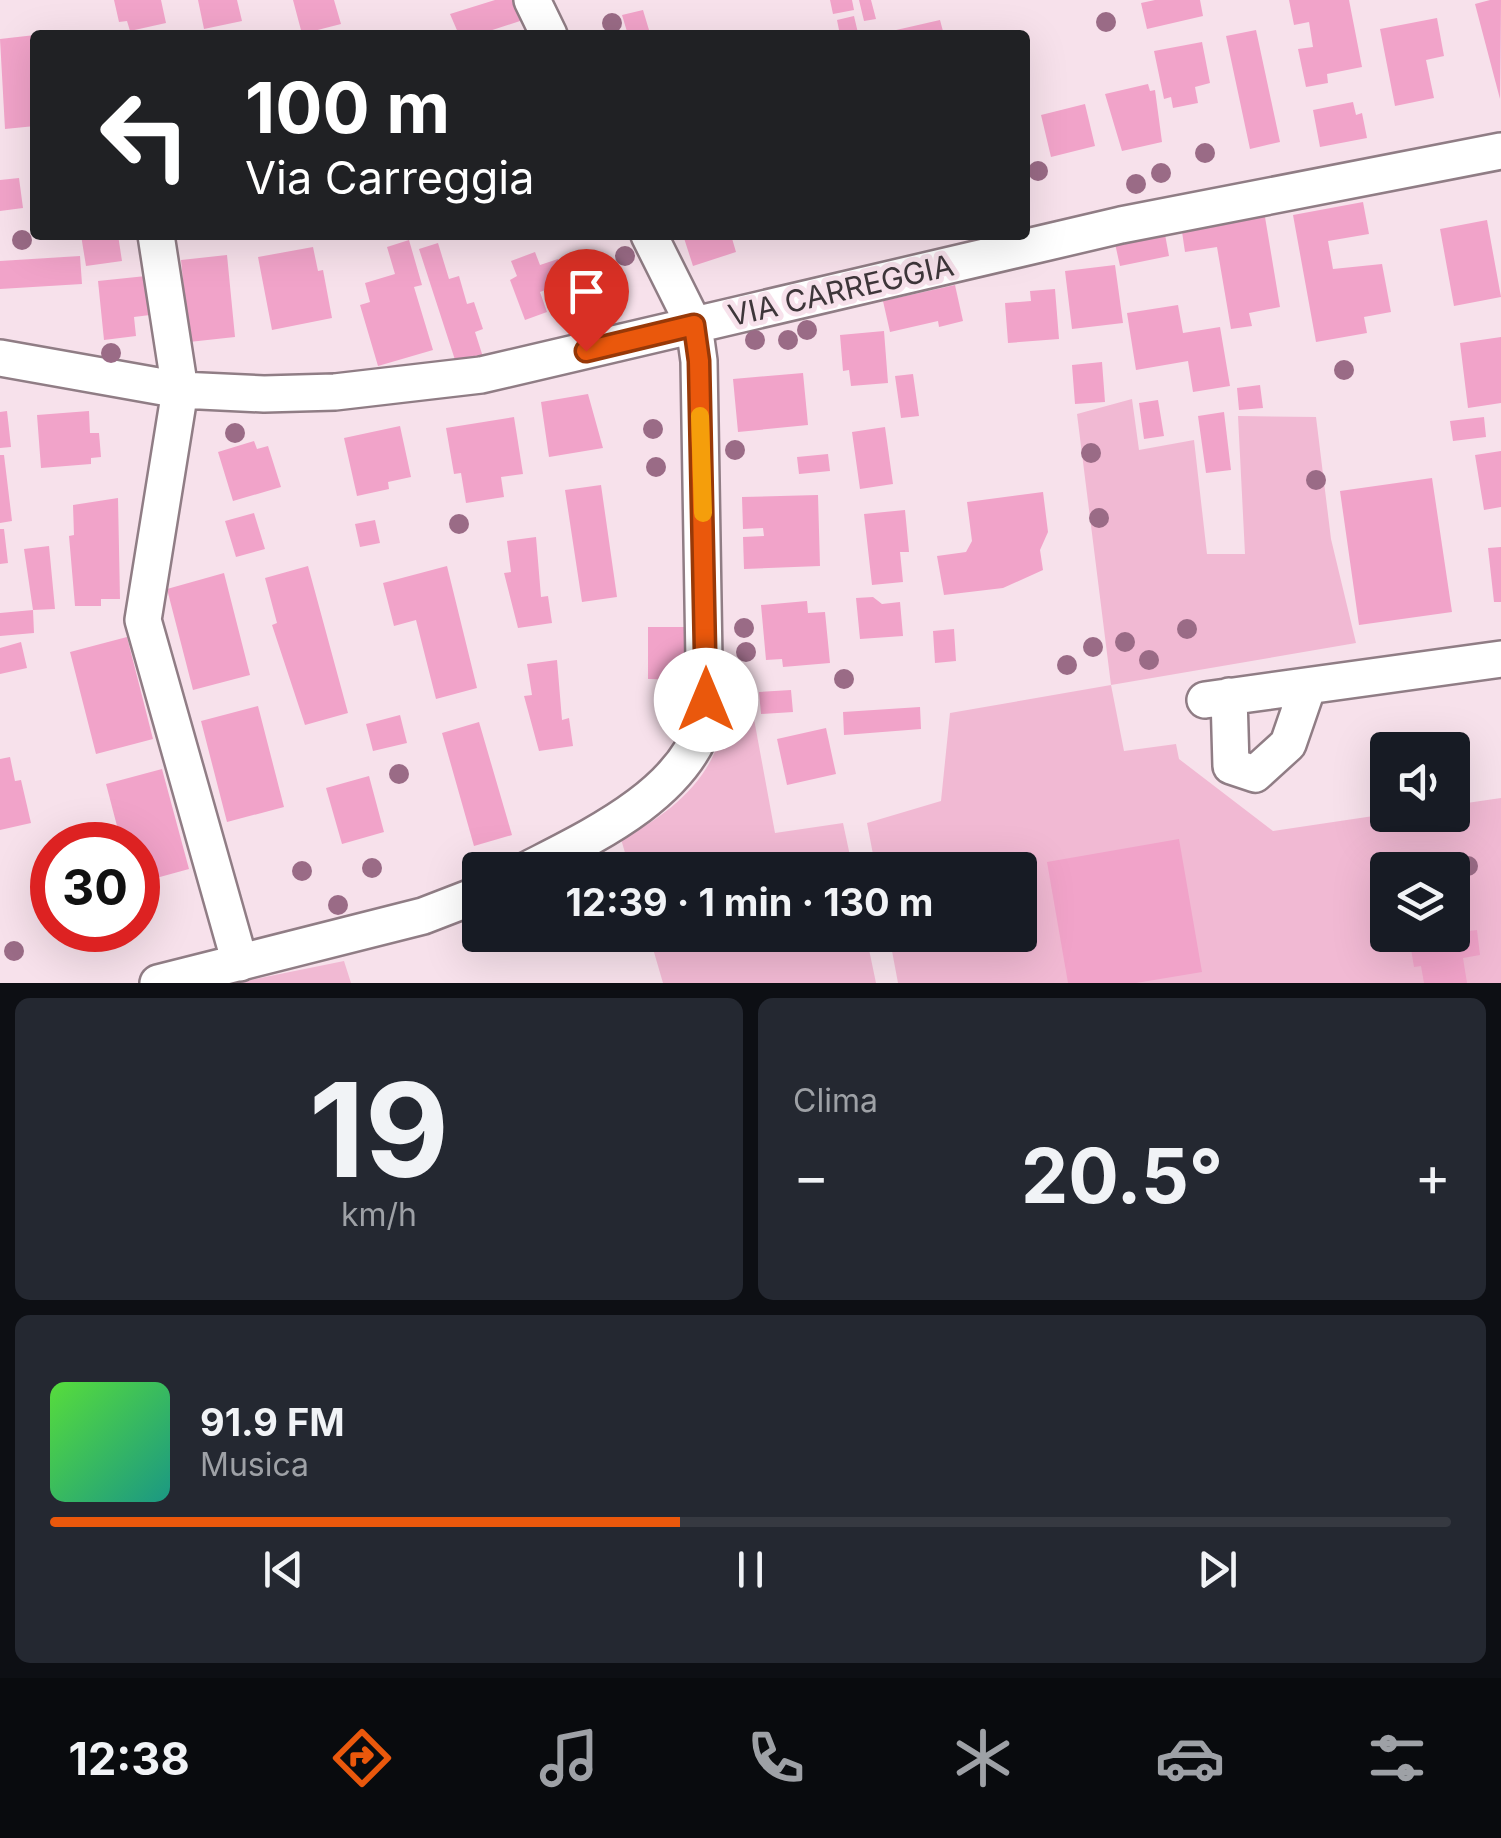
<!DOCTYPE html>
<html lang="it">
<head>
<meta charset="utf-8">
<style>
	body { margin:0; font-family:Inter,sans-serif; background:#242831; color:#f1f3f6; height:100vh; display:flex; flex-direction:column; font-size:38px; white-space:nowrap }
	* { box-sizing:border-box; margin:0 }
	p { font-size:32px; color:#9ea1a6 }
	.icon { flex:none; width:55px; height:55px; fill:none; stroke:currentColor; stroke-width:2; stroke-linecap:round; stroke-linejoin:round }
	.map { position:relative; height:983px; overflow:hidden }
	.sheet { display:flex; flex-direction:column; gap:15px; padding:15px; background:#0d0f14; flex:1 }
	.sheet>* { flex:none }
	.top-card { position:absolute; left:30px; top:30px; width:1000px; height:210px; border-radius:10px; box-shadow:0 10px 40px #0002; background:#202124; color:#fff; overflow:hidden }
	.fabs { position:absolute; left:1370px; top:732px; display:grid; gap:20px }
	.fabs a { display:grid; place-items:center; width:100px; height:100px; border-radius:10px; background:#171b24; box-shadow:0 10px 40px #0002; font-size:50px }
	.speed { position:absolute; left:30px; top:822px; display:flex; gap:20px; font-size:50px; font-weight:700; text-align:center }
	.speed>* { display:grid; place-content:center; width:130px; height:130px; border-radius:50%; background:#171b24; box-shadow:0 10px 40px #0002; line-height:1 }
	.speed .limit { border:15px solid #d22; background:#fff; color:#111 }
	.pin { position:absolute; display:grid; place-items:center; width:85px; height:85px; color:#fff; margin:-102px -42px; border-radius:50% 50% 50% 0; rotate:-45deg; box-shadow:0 0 10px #0007 }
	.pin .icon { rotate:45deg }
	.me { position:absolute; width:110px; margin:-55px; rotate:0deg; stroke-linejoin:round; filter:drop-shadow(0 0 8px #0008) }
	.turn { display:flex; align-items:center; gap:35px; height:210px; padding:0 50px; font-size:45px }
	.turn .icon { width:130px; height:130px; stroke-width:2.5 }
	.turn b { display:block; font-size:70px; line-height:85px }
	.big { font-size:75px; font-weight:700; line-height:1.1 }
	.sheet .card { flex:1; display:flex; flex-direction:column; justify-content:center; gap:15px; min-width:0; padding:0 35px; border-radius:15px; background:#242831 }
	.sheet .dial { align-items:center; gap:0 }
	.dial b { font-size:130px; line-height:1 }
	.song { display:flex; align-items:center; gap:30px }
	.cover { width:120px; height:120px; border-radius:15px; background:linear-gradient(135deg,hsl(110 70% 55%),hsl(170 70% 35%)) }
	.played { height:10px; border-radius:5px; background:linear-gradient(90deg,#ea580c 45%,#363941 45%) }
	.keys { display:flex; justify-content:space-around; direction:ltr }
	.heat { display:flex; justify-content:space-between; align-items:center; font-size:55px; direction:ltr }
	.sheet .tiles { flex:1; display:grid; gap:15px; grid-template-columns:1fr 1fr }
	.card:last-child { grid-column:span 2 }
	.trip { position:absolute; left:462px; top:852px; width:575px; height:100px; border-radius:10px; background:#171b24; box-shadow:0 10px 40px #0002; font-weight:700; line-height:100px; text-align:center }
	.menu { display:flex; height:160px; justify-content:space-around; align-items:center; background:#090b0e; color:#9ea1a6 }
	.menu .icon { width:70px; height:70px }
	.menu .active { color:#ea580c }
	.menu b { font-size:45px; color:#f1f3f6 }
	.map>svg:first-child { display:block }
	.green { fill:#f1b9d3; fill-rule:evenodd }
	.building { fill:#f1a3c9 }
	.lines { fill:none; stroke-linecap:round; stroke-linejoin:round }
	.minor-casing { stroke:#907d85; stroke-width:40 }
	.minor { stroke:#fff; stroke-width:35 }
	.tree { fill:#9a6b86 }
	.route-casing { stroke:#983908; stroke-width:25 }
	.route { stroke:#ea580c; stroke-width:18 }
	.slow { stroke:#f59e0b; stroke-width:18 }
	.labels { text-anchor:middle; stroke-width:10; stroke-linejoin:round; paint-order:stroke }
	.street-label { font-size:30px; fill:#3e363a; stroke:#f7e1eb }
</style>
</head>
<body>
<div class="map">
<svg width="1501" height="983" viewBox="0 0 1501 983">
	<rect width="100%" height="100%" fill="#f7e1eb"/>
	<path class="green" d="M 1132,399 L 1139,450 L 1194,440 L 1207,554 L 1245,554 L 1238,416 L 1316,417 L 1331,539 L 1356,643 L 1111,685 L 1124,751 L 1176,744 L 1179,759 L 1273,831 L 1387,814 L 1452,815 L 1453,805 L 1501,798 L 1501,983 L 898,983 L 889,935 L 1020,935 L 1020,870 L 876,870 L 867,823 L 941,801 L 950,713 L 1111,685 L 1077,414 ZM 1388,870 L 1452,870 L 1452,935 L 1388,935 Z
		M 754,719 L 775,833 L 843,823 L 853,870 L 630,870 L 621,839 C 668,816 718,776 723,720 Z
		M 649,935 L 866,935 L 876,983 L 663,983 Z
		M 344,961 L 351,983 L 236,983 Z"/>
	<path class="building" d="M 114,0 L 161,0 L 166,23 L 130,31 L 127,21 L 119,22 Z
		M 198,0 L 237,0 L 242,21 L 204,29 Z
		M 293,0 L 334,0 L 341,24 L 302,34 Z
		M 495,0 L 520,0 L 526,19 L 477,35 L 459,35 L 450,14 Z
		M 830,0 L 852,0 L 854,10 L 833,14 Z
		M 859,0 L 871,0 L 876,19 L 864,21 Z
		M 1155,0 L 1200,0 L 1203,16 L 1147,29 L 1141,3 Z
		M 1289,0 L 1349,0 L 1362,67 L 1327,74 L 1328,83 L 1306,87 L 1298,49 L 1313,47 L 1309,22 L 1294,25 Z
		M 1490,0 L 1501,0 L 1500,99 L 1475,4 Z
		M 643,10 L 649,30 L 628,35 L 622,15 Z
		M 854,16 L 858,33 L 840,35 L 837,20 Z
		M 1437,18 L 1444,56 L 1426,60 L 1434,98 L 1395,106 L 1380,29 Z
		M 940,20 L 944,35 L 884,35 L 883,33 Z
		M 1256,30 L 1280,142 L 1250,149 L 1226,36 Z
		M 35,35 L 35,126 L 5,129 L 0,39 Z
		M 1202,42 L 1210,83 L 1195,87 L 1198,103 L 1173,108 L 1171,97 L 1164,99 L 1154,51 Z
		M 1148,84 L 1150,91 L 1155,90 L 1162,142 L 1122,151 L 1105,94 Z
		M 1353,102 L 1356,115 L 1362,113 L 1367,138 L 1320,147 L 1313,110 Z
		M 1085,104 L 1095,146 L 1051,157 L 1041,115 Z
		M 19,178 L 23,208 L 0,211 L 0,180 Z
		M 1363,202 L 1369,234 L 1328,241 L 1333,269 L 1382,264 L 1391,312 L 1364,317 L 1367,333 L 1316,342 L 1293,215 Z
		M 1264,211 L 1280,307 L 1249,313 L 1252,326 L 1231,329 L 1217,247 L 1185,252 L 1181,225 Z
		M 1487,220 L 1501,297 L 1454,306 L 1440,229 Z
		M 1164,229 L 1169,256 L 1120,266 L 1114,239 Z
		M 81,235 L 118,235 L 122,261 L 86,266 Z
		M 683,235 L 731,235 L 736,252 L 693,266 Z
		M 409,240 L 422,285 L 414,287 L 433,350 L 378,366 L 360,305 L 370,302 L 365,283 L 395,274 L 387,247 Z
		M 438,243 L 449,279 L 459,276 L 467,304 L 474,302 L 483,329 L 475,332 L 483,357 L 457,366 L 419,249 Z
		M 313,247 L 318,271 L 323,270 L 332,318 L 272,330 L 258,257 Z
		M 535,252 L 540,265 L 558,259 L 567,282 L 540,292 L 547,312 L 525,320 L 510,280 L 517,276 L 511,261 Z
		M 227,255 L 235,337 L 189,342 L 181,260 Z
		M 80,256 L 82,284 L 0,289 L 0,261 Z
		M 1115,265 L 1123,323 L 1072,329 L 1065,271 Z
		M 146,276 L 150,315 L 134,317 L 136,336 L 104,340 L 98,281 Z
		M 955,285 L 963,321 L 939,327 L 938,321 L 890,332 L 883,301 Z
		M 1055,289 L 1059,339 L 1008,343 L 1005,303 L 1031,301 L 1030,291 Z
		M 1178,305 L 1183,333 L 1220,327 L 1230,386 L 1193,392 L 1188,361 L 1136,370 L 1127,313 Z
		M 884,331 L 888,383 L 851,386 L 849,370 L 843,371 L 840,335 Z
		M 1501,337 L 1501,403 L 1468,408 L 1460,343 Z
		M 1102,362 L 1105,402 L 1075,404 L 1072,365 Z
		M 803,373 L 808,425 L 738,432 L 733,379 Z
		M 913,374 L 919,416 L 901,418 L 895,376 Z
		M 1260,385 L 1263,408 L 1239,410 L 1237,388 Z
		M 588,394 L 603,448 L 549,457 L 541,402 Z
		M 1158,400 L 1164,436 L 1144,439 L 1139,403 Z
		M 7,411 L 11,447 L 0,448 L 0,412 Z
		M 89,411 L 90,433 L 99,433 L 101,457 L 91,458 L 91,464 L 41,468 L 37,415 Z
		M 1224,412 L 1231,470 L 1206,473 L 1198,416 Z
		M 514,417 L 523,474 L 501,477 L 504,497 L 466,503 L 461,473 L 454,474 L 446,428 Z
		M 1484,417 L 1486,437 L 1453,441 L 1450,421 Z
		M 400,426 L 411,477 L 388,482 L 389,489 L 357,496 L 344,438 Z
		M 885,427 L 893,484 L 860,489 L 852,432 Z
		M 254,441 L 257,449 L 268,446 L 281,487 L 233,501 L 218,452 Z
		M 1501,451 L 1501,507 L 1484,510 L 1475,455 Z
		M 828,454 L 830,471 L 799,474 L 797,457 Z
		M 0,455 L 4,455 L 12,521 L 0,523 Z
		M 1432,478 L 1452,612 L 1359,625 L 1340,491 Z
		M 601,485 L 617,597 L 582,602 L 565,490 Z
		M 1043,492 L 1048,532 L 1040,550 L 1043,570 L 1003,588 L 944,595 L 937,556 L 966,552 L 972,541 L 967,502 Z
		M 818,495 L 820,566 L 744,569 L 743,537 L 764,536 L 763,528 L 743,529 L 742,497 Z
		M 118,498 L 120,599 L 101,599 L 101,606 L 75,606 L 69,536 L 74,535 L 73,505 Z
		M 905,510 L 909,552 L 900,552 L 903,582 L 872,585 L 864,514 Z
		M 254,513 L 265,549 L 236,557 L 225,521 Z
		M 375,520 L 380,543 L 360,547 L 355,524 Z
		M 0,529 L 4,529 L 8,563 L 0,564 Z
		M 536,537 L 541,597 L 548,596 L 552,623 L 518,628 L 504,573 L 511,572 L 507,541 Z
		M 49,546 L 55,609 L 33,610 L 24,549 Z
		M 1501,547 L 1501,602 L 1494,602 L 1488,548 Z
		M 308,566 L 348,713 L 305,725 L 272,625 L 277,623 L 265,578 Z
		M 447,566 L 477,688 L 436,699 L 416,620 L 394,626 L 383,583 Z
		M 224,573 L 250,675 L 193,690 L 167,589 Z
		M 873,597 L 882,604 L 900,602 L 903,636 L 860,639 L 856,598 Z
		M 807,601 L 808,613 L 825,612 L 830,663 L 783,667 L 782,659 L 766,660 L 761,605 Z
		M 33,610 L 34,633 L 0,636 L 0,613 Z
		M 648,627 L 690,627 L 689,680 L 648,679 Z
		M 954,629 L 956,661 L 935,663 L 933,631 Z
		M 127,637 L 153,739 L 96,754 L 70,652 Z
		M 21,642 L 27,668 L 0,674 L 0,648 Z
		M 557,660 L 562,720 L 569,718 L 573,746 L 539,751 L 524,696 L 532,695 L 527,664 Z
		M 791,690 L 793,712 L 761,714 L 759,692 Z
		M 258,706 L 284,807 L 227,822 L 201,721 Z
		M 920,707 L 921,729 L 844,735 L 843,712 Z
		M 400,715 L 407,743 L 373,751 L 366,724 Z
		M 479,722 L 512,835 L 474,846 L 442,733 Z
		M 826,728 L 836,774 L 787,785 L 777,739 Z
		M 10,757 L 15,781 L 21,780 L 31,823 L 0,830 L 0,759 Z
		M 162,769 L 189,869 L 138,883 L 138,845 L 122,845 L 106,784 Z
		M 369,776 L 384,832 L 342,844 L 326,788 Z
		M 1179,839 L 1202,972 L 1136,983 L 1068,983 L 1047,862 Z
		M 1451,863 L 1452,870 L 1416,870 L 1416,868 Z
		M 1452,890 L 1461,932 L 1477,930 L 1480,955 L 1463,958 L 1467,983 L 1424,983 L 1421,966 L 1414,967 L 1410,943 L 1417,942 L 1416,935 L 1452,935 Z"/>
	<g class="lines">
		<defs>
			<path id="minor" d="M 532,0 L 549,35
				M 156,235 L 180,390 L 143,620 L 240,963
				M 0,358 L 180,390 L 264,394 L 335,392 L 481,375 L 1121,225 L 1501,151
				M 1229,696 L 1231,766 L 1255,774 L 1288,744 L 1308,686
				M 1205,700 L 1501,659
				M 527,870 C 591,837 683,795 705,721 L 699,361 L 694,325 L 649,235
				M 158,983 L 423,916 L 480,894"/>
		</defs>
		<use href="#minor" class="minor-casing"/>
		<use href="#minor" class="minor"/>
	</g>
	<g class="tree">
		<circle cx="1106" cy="22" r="10"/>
		<circle cx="612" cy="23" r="10"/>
		<circle cx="1205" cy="153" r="10"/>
		<circle cx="1038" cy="171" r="10"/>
		<circle cx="1161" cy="173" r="10"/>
		<circle cx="1136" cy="184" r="10"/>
		<circle cx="22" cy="240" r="10"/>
		<circle cx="625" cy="256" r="10"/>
		<circle cx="807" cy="330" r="10"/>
		<circle cx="755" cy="340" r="10"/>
		<circle cx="788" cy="340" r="10"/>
		<circle cx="111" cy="353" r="10"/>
		<circle cx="1344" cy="370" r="10"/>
		<circle cx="653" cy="429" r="10"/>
		<circle cx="235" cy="433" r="10"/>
		<circle cx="735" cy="450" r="10"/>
		<circle cx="1091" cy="453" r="10"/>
		<circle cx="656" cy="467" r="10"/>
		<circle cx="1316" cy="480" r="10"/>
		<circle cx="1099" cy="518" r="10"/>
		<circle cx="459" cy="524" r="10"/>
		<circle cx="744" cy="628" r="10"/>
		<circle cx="1187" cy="629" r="10"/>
		<circle cx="1125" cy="642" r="10"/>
		<circle cx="1093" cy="647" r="10"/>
		<circle cx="746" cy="652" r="10"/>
		<circle cx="1149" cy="660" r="10"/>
		<circle cx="1067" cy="665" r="10"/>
		<circle cx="844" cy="679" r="10"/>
		<circle cx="399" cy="774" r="10"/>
		<circle cx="1468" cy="866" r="10"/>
		<circle cx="372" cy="868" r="10"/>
		<circle cx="302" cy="871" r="10"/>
		<circle cx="338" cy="905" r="10"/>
		<circle cx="14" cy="951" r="10"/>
	</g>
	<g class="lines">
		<defs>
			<path id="route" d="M 586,351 L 694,325 L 699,361 L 706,700"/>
		</defs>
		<use href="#route" class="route-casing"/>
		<use href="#route" class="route"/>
		<path class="slow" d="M 700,416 L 703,513"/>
	</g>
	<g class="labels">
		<g class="street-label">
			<text transform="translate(841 291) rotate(-13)" y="10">VIA CARREGGIA</text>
		</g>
	</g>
</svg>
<div class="fabs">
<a><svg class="icon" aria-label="sound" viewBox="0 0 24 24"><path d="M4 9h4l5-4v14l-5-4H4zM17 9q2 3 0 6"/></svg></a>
<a><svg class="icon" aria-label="layers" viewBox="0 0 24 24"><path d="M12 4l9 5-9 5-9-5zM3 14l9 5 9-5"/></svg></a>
</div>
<div class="speed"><div class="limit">30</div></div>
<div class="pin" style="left:586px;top:351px;background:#d93025"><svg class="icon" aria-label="arrive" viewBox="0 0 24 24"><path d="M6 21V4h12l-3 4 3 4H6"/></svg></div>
<svg class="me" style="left:706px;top:700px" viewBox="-20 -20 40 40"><circle r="19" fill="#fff"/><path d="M0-13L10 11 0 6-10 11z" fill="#ea580c"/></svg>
<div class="trip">12:39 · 1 min · 130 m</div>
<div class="top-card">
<div class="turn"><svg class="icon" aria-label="left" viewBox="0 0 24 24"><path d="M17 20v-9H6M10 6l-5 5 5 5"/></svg><div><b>100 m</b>Via Carreggia</div></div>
</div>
</div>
<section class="sheet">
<div class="tiles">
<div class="card dial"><b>19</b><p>km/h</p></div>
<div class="card"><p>Clima</p>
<div class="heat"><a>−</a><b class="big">20.5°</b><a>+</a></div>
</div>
<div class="card">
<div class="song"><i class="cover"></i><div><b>91.9 FM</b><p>Musica</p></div></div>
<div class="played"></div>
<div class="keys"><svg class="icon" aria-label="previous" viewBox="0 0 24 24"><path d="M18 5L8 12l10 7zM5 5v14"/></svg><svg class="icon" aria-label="pause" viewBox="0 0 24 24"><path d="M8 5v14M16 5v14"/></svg><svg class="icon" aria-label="next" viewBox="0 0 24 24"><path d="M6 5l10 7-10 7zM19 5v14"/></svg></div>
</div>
</div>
</section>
<nav class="menu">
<b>12:38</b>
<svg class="icon active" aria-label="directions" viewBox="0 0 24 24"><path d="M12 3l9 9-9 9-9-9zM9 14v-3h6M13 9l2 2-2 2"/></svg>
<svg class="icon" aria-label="music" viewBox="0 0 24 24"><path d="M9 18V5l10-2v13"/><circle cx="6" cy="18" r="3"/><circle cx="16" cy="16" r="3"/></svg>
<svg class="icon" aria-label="phone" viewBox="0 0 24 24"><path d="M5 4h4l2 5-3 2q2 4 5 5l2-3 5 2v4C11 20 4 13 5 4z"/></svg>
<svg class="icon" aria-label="climate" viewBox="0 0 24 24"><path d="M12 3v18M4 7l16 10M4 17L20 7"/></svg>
<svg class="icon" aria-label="car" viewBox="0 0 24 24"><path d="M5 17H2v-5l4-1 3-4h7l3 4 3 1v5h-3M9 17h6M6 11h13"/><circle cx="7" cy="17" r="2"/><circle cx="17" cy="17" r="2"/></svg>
<svg class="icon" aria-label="filters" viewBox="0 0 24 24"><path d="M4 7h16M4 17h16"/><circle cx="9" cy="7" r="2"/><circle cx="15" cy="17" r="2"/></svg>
</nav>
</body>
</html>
